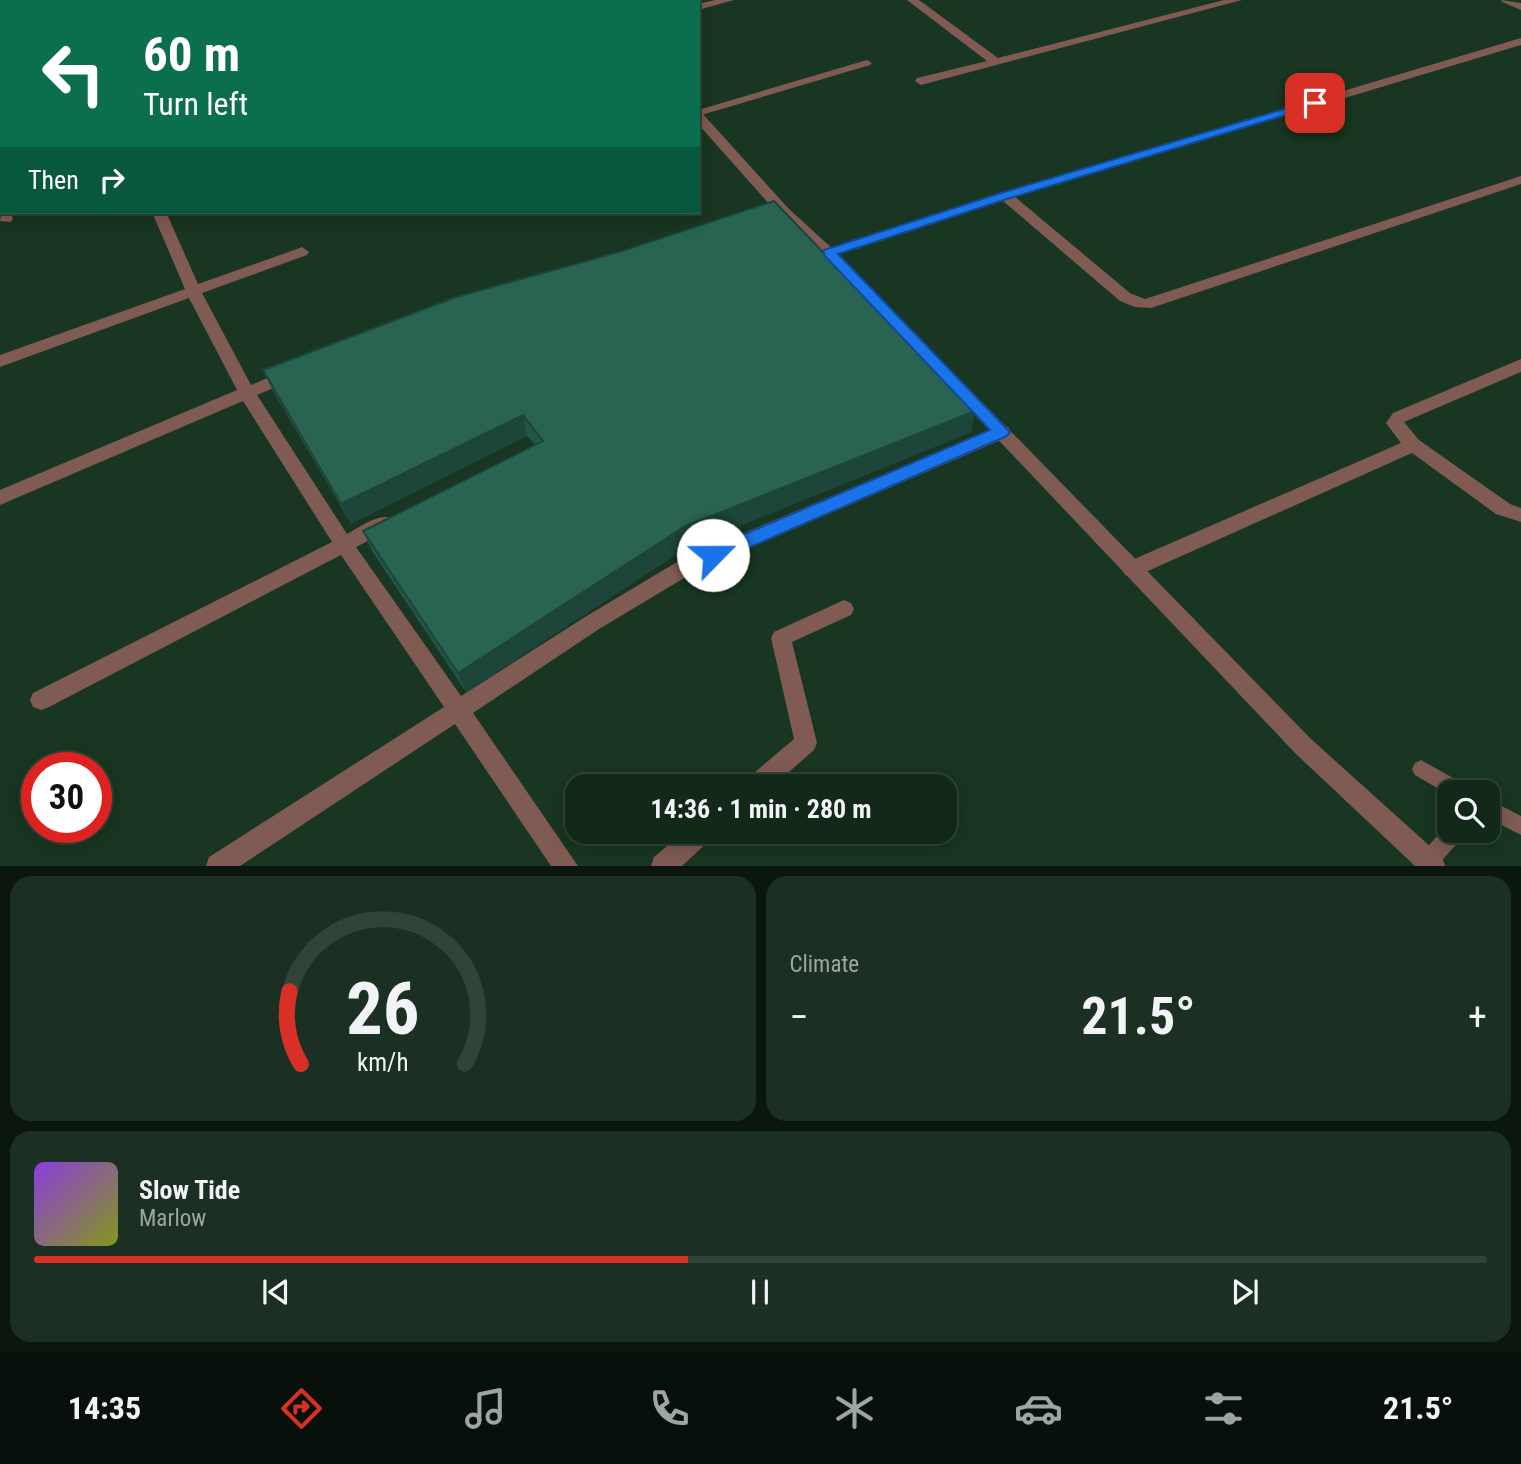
<!DOCTYPE html>
<html lang="en">
<head>
<meta charset="utf-8">
<style>
	body { margin:0; font-family:"Roboto Condensed",sans-serif; background:#1b3022; color:#f1f3f6; height:100vh; display:flex; flex-direction:column; font-size:26px; white-space:nowrap }
	* { box-sizing:border-box; margin:0 }
	p { font-size:23px; color:#9ca6a2 }
	.icon { flex:none; width:38px; height:38px; fill:none; stroke:currentColor; stroke-width:2; stroke-linecap:round; stroke-linejoin:round }
	.map { position:relative; height:866px; overflow:hidden }
	.side { display:flex; flex-direction:column; gap:10px; padding:10px; background:#0a160e; flex:1 }
	.side>* { flex:none }
	.hud { position:absolute; left:0px; top:0px; width:700px; height:214px; box-shadow:0 4px 18px #0003,0 0 0 2px #314438; background:#0b6e4f; color:#fff; overflow:hidden }
	.tools { position:absolute; left:1437px; top:780px; display:grid; gap:14px }
	.tools a { display:grid; place-items:center; width:63px; height:63px; border-radius:14px; background:#122819; box-shadow:0 4px 18px #0003,0 0 0 2px #314438; font-size:35px }
	.speed { position:absolute; left:21px; top:752px; display:flex; gap:14px; font-size:35px; font-weight:700; text-align:center }
	.speed>* { display:grid; place-content:center; width:91px; height:91px; border-radius:50%; background:#122819; box-shadow:0 4px 18px #0003,0 0 0 2px #314438; line-height:1 }
	.speed .limit { border:10px solid #d22; background:#fff; color:#111 }
	.pin { position:absolute; display:grid; place-items:center; width:60px; height:60px; color:#fff; margin:-30px; border-radius:14px; box-shadow:0 4px 10px #0006 }
	.me { position:absolute; width:77px; margin:-38px; rotate:67deg; stroke-linejoin:round; filter:drop-shadow(0 0 5px #0008) }
	.turn { display:flex; align-items:center; gap:24px; height:147px; padding:0 28px; font-size:32px }
	.turn .icon { width:91px; height:91px; stroke-width:2.5 }
	.turn b { display:block; font-size:49px; line-height:60px }
	.then { display:flex; align-items:center; height:66px; padding:0 28px; background:#0003; gap:14px; font-size:26px }
	.big { font-size:52px; font-weight:700; line-height:1.1 }
	.side .widget { flex:1; display:flex; flex-direction:column; justify-content:center; gap:10px; min-width:0; padding:0 24px; border-radius:21px; background:#1b3022 }
	.side .dial { align-items:center; gap:0 }
	.dial svg { height:182px; overflow:visible; fill:none; stroke:#314438; stroke-width:7; stroke-linecap:round; text-anchor:middle }
	.dial text { fill:#f1f3f6; stroke:none }
	.song { display:flex; align-items:center; gap:21px }
	.cover { width:84px; height:84px; border-radius:10px; background:linear-gradient(135deg,hsl(270 70% 55%),hsl(70 70% 35%)) }
	.played { height:7px; border-radius:4px; background:linear-gradient(90deg,#d93025 45%,#314438 45%) }
	.keys { display:flex; justify-content:space-around; direction:ltr }
	.heat { display:flex; justify-content:space-between; align-items:center; font-size:38px; direction:ltr }
	.side .tiles { flex:1; display:grid; gap:10px; grid-template-columns:1fr 1fr }
	.widget:last-child { grid-column:span 2 }
	.trip { position:absolute; left:565px; top:774px; width:392px; height:70px; border-radius:21px; background:#122819; box-shadow:0 4px 18px #0003,0 0 0 2px #314438; font-weight:700; line-height:70px; text-align:center }
	.tabs { display:flex; height:112px; justify-content:space-around; align-items:center; background:#07100a; color:#9ca6a2 }
	.tabs .icon { width:49px; height:49px }
	.tabs .selected { color:#d93025 }
	.tabs b { font-size:32px; color:#f1f3f6 }
	.map>svg:first-child { display:block }
	.lines { fill:none; stroke-linecap:round; stroke-linejoin:round }
	.service { fill:#7f5b53; fill-rule:evenodd }
	.minor { fill:#7f5b53; fill-rule:evenodd }
	.tertiary { fill:#7f5b53; fill-rule:evenodd }
	.wall { fill:#235547 }
	.shaded-wall { fill:#1d4539 }
	.building { fill:#296352; stroke:#1d4539; stroke-width:2 }
	.route { fill:#1a73e8; stroke:#114b97; stroke-width:2 }
</style>
</head>
<body>
<div class="map">
<svg width="1521" height="866" viewBox="0 0 1521 866">
	<rect width="100%" height="100%" fill="#183621"/>
	<g class="lines">
		<path class="service" d="M 63,0 L 71,0 L 72,2 L 64,2 Z
			M 867,60 L 872,63 L 870,65 L 698,116 L 698,110 Z
			M 1421,760 L 1469,787 L 1471,793 L 1449,793 L 1449,795 L 1415,775 L 1412,769 L 1415,763 Z
			M 1488,799 L 1521,816 L 1521,835 L 1488,818 Z
			M 1448,824 L 1449,831 L 1464,831 L 1462,838 L 1437,866 L 1420,866 L 1418,861 L 1421,854 Z"/>
		<path class="minor" d="M 215,0 L 225,0 L 226,2 L 215,2 Z
			M 405,0 L 427,0 L 404,2 Z
			M 715,0 L 734,0 L 698,10 L 698,4 Z
			M 907,0 L 919,0 L 998,58 L 1224,0 L 1242,0 L 921,85 L 915,81 L 917,78 L 987,61 Z
			M 1501,0 L 1521,3 L 1521,10 L 1502,2 Z
			M 1521,38 L 1521,45 L 1015,197 L 1130,293 L 1145,299 L 1521,176 L 1521,184 L 1151,308 L 1135,307 L 1120,301 L 1003,201 L 834,256 L 824,256 L 822,253 L 824,250 L 1000,193 Z
			M 0,177 L 2,177 L 0,186 Z
			M 2,208 L 2,212 L 10,212 L 13,219 L 11,222 L 0,221 Z
			M 152,212 L 166,212 L 198,284 L 297,249 L 302,247 L 309,252 L 307,255 L 202,293 L 251,385 L 283,371 L 295,371 L 297,375 L 295,379 L 257,395 L 347,534 C 360,527 378,513 393,518 L 395,523 L 393,528 L 356,547 L 461,696 L 585,617 L 682,559 L 996,427 L 1008,427 L 1011,432 L 1008,437 L 696,571 L 599,629 L 473,713 L 578,866 L 551,866 L 455,724 L 240,866 L 206,866 L 209,857 L 444,707 L 341,555 L 49,707 L 41,710 L 33,707 L 30,700 L 33,693 L 332,542 L 243,401 L 0,505 L 0,490 L 237,390 L 189,298 L 0,367 L 0,355 L 185,289 Z
			M 1521,359 L 1521,372 L 1404,422 L 1419,440 L 1510,504 L 1521,508 L 1521,522 L 1496,514 L 1412,453 L 1139,575 L 1132,577 L 1125,575 L 1122,569 L 1125,563 L 1401,443 L 1386,423 L 1393,413 Z
			M 844,600 L 851,603 L 854,609 L 851,615 L 792,642 L 817,743 L 814,750 L 773,786 L 745,786 L 748,778 L 794,739 L 771,638 L 774,632 Z
			M 685,831 L 715,831 L 711,839 L 682,866 L 651,866 L 654,857 Z"/>
		<path class="tertiary" d="M 582,0 L 593,0 L 594,2 L 583,2 Z
			M 698,112 L 702,113 L 788,208 L 834,250 L 1311,739 L 1442,857 L 1445,866 L 1415,866 L 1295,753 L 824,256 L 778,214 L 698,124 Z"/>
	</g>
	<path class="wall" d="M 619,252 L 975,411 L 971,432 L 686,548 L 466,692 L 372,551 L 363,531 L 535,445 L 527,436 L 351,524 L 273,391 L 263,370 Z"/>
	<path class="shaded-wall" d="M 975,411 L 971,432 L 686,548 L 466,692 L 458,673 L 684,527 Z
		M 523,415 L 527,436 L 351,524 L 341,504 Z"/>
	<path class="building" d="M 774,201 L 975,411 L 684,527 L 458,673 L 363,531 L 543,441 L 523,415 L 341,504 L 263,370 L 456,297 L 619,252 Z"/>
	<path class="route" d="M 1315,100 L 1319,101 L 1319,105 L 1010,198 L 838,254 L 1010,432 L 1007,436 L 720,560 L 707,560 L 704,555 L 707,550 L 990,430 L 824,255 L 824,250 L 1001,193 Z"/>
</svg>
<div class="tools">
<a><svg class="icon" aria-label="search" viewBox="0 0 24 24"><circle cx="10" cy="10" r="6"/><path d="M15 15l6 6"/></svg></a>
</div>
<div class="speed"><div class="limit">30</div></div>
<div class="pin" style="left:1315px;top:103px;background:#d93025"><svg class="icon" aria-label="arrive" viewBox="0 0 24 24"><path d="M6 21V4h12l-3 4 3 4H6"/></svg></div>
<svg class="me" style="left:713px;top:555px" viewBox="-20 -20 40 40"><circle r="19" fill="#fff"/><path d="M0-13L10 11 0 6-10 11z" fill="#1a73e8"/></svg>
<div class="trip">14:36 · 1 min · 280 m</div>
<div class="hud">
<div class="turn"><svg class="icon" aria-label="left" viewBox="0 0 24 24"><path d="M17 20v-9H6M10 6l-5 5 5 5"/></svg><div><b>60 m</b>Turn left</div></div>
<div class="then">Then<svg class="icon" aria-label="right" viewBox="0 0 24 24"><path d="M7 20v-9h11M14 6l5 5-5 5"/></svg></div>
</div>
</div>
<section class="side">
<div class="tiles">
<div class="widget dial"><svg viewBox="0 0 100 80">
<path d="M14 69A42 42 0 1 1 86 69"/>
<path d="M14 69A42 42 0 0 1 9 37" stroke="#d93025"/>
<text x="50" y="56" font-size="32" font-weight="700">26</text>
<text x="50" y="72" font-size="11">km/h</text>
</svg></div>
<div class="widget"><p>Climate</p>
<div class="heat"><a>−</a><b class="big">21.5°</b><a>+</a></div>
</div>
<div class="widget">
<div class="song"><i class="cover"></i><div><b>Slow Tide</b><p>Marlow</p></div></div>
<div class="played"></div>
<div class="keys"><svg class="icon" aria-label="previous" viewBox="0 0 24 24"><path d="M18 5L8 12l10 7zM5 5v14"/></svg><svg class="icon" aria-label="pause" viewBox="0 0 24 24"><path d="M8 5v14M16 5v14"/></svg><svg class="icon" aria-label="next" viewBox="0 0 24 24"><path d="M6 5l10 7-10 7zM19 5v14"/></svg></div>
</div>
</div>
</section>
<nav class="tabs">
<b>14:35</b>
<svg class="icon selected" aria-label="directions" viewBox="0 0 24 24"><path d="M12 3l9 9-9 9-9-9zM9 14v-3h6M13 9l2 2-2 2"/></svg>
<svg class="icon" aria-label="music" viewBox="0 0 24 24"><path d="M9 18V5l10-2v13"/><circle cx="6" cy="18" r="3"/><circle cx="16" cy="16" r="3"/></svg>
<svg class="icon" aria-label="phone" viewBox="0 0 24 24"><path d="M5 4h4l2 5-3 2q2 4 5 5l2-3 5 2v4C11 20 4 13 5 4z"/></svg>
<svg class="icon" aria-label="climate" viewBox="0 0 24 24"><path d="M12 3v18M4 7l16 10M4 17L20 7"/></svg>
<svg class="icon" aria-label="car" viewBox="0 0 24 24"><path d="M5 17H2v-5l4-1 3-4h7l3 4 3 1v5h-3M9 17h6M6 11h13"/><circle cx="7" cy="17" r="2"/><circle cx="17" cy="17" r="2"/></svg>
<svg class="icon" aria-label="filters" viewBox="0 0 24 24"><path d="M4 7h16M4 17h16"/><circle cx="9" cy="7" r="2"/><circle cx="15" cy="17" r="2"/></svg>
<b>21.5°</b>
</nav>
</body>
</html>
